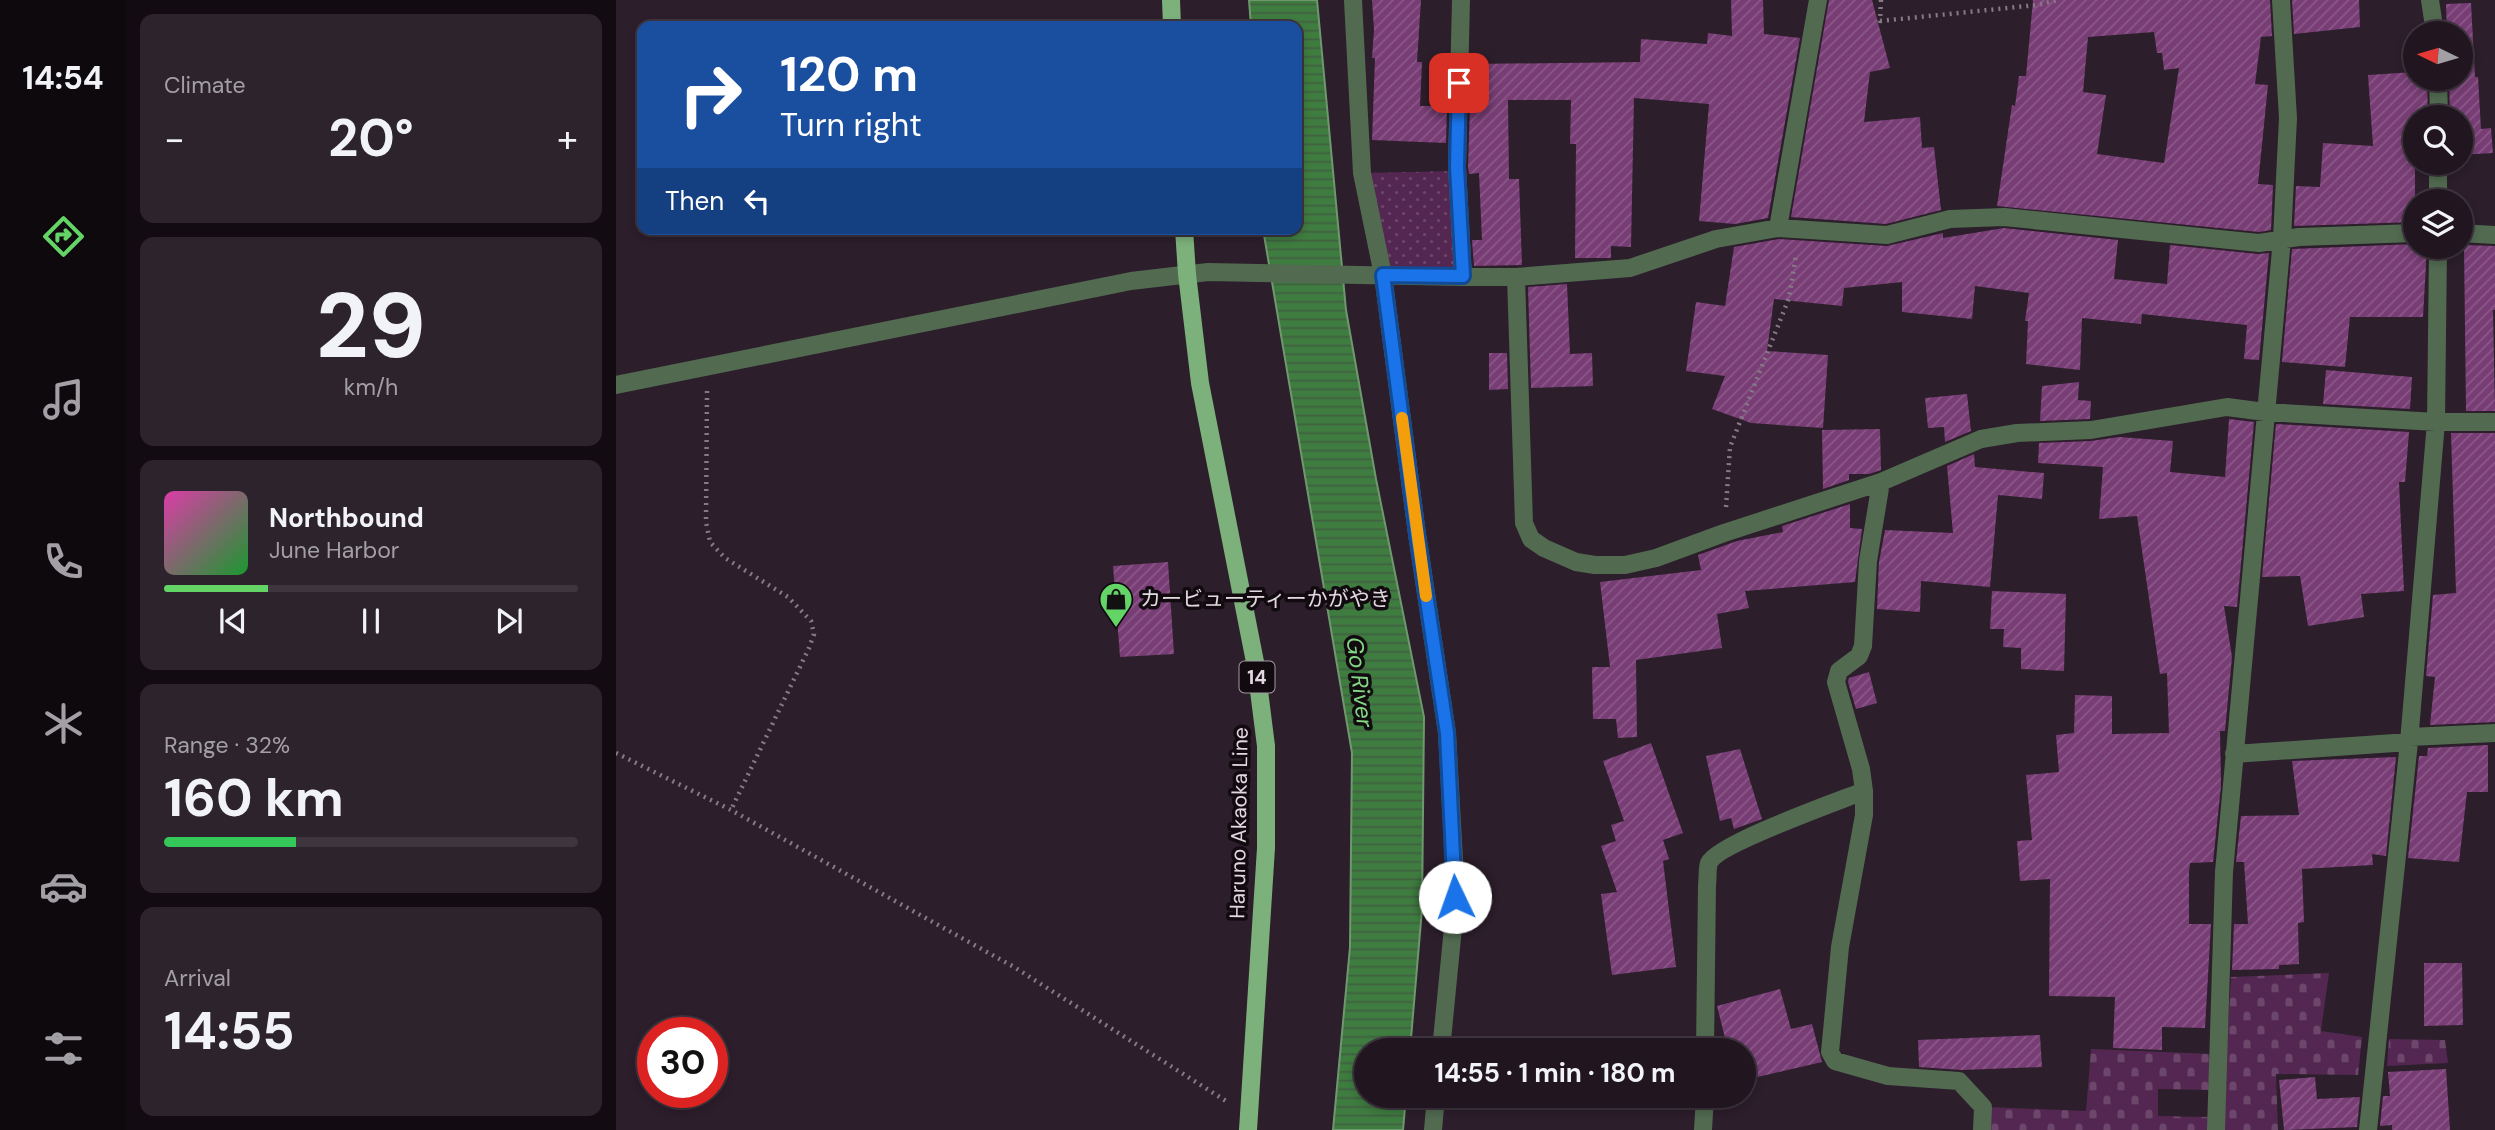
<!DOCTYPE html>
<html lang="en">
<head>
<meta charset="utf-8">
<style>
	body { margin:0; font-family:"DM Sans","Noto Sans JP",sans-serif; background:#2d232d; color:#f1f3f6; height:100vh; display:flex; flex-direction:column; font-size:26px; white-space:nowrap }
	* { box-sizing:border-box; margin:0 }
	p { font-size:23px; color:#a29fa5 }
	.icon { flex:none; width:38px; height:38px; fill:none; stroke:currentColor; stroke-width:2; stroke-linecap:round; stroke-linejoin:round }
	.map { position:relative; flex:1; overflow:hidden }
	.sheet { display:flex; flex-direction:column; gap:14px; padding:14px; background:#120c12; width:490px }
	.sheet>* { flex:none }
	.hud { position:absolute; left:21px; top:21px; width:665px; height:214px; border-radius:14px; box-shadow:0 4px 10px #0003,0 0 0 2px #3e353e; background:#1a4fa0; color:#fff; overflow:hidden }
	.needle { width:46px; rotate:275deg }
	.controls { position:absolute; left:1787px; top:21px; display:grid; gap:14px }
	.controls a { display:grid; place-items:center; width:70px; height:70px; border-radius:50%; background:#211620; box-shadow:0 4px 10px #0003,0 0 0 2px #3e353e; font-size:35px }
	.speed { position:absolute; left:21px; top:1017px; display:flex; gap:14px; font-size:35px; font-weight:700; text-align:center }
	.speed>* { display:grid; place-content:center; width:91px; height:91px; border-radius:50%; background:#211620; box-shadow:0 4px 10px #0003,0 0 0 2px #3e353e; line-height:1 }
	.speed .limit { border:10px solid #d22; background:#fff; color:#111 }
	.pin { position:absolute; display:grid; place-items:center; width:60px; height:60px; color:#fff; margin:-30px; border-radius:14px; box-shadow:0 4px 10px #0006 }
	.me { position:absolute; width:77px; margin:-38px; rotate:357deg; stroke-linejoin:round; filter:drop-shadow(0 0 5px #0008) }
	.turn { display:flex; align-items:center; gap:24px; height:147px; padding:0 28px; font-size:32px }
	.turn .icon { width:91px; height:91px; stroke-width:2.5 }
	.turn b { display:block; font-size:49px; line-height:60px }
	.then { display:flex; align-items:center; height:66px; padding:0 28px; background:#0003; gap:14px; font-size:26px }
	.big { font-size:52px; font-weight:700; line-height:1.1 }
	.sheet .card { flex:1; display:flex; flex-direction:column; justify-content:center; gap:10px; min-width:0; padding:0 24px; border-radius:14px; background:#2d232d }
	.sheet .dial { align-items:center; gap:0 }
	.dial b { font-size:91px; line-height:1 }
	.song { display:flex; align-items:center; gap:21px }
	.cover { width:84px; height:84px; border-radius:10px; background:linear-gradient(135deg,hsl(320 70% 55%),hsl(130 70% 35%)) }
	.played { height:7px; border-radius:4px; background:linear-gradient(90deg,#64d467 25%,#3e353e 25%) }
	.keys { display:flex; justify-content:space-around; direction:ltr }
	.heat { display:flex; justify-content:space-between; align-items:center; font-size:38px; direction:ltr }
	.charge { height:10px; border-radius:5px; background:linear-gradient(90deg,#34c759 32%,#3e353e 0) }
	.trip { position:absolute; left:738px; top:1038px; width:402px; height:70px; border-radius:35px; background:#211620; box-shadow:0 4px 10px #0003,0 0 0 2px #3e353e; font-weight:700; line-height:70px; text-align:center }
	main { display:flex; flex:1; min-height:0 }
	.tab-bar { display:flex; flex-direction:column; width:126px; justify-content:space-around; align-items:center; background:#0d090d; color:#a29fa5 }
	.tab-bar .icon { width:49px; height:49px }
	.tab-bar .active { color:#64d467 }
	.tab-bar b { font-size:32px; color:#f1f3f6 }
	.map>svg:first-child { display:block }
	.grass { fill:url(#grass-dots) }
	.cemetery { fill:url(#cemetery-stones) }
	.water { fill:url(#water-rules); stroke:#6f986f; stroke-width:2 }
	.building { fill:url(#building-hatch); fill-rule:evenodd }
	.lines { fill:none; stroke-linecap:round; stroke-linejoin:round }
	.path { stroke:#867b85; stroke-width:4.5; stroke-dasharray:2 5; stroke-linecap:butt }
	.minor { stroke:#516a50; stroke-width:18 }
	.major { stroke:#7cb17b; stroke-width:18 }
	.route-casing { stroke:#114b97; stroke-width:18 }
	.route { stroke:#1a73e8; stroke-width:12 }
	.slow { stroke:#f59e0b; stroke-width:12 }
	.labels { text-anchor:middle; stroke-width:7; stroke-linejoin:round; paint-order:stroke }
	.shield { fill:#110b10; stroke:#a39aa2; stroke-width:2 }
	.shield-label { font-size:19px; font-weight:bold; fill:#e1d8e0 }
	.poi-label { font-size:21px; fill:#e1d8e0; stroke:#110b10; text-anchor:start }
	.street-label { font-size:21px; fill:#e1d8e0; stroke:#110b10 }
	.water-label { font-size:23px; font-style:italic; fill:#83d783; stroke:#110b10 }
</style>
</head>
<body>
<main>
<nav class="tab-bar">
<b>14:54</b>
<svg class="icon active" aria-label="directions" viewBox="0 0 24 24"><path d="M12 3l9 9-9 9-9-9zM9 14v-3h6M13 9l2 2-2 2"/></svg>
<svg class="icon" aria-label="music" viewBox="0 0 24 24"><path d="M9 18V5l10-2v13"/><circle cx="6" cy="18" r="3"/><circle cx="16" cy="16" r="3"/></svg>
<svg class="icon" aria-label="phone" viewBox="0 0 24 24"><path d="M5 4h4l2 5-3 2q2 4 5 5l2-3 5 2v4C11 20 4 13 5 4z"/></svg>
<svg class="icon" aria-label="climate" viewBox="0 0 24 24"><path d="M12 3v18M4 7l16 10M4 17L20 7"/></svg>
<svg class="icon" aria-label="car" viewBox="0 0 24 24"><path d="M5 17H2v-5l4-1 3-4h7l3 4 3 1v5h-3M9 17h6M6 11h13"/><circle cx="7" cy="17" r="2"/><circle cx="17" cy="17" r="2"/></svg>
<svg class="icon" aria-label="filters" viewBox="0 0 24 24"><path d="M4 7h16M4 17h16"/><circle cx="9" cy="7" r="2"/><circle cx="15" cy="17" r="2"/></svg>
</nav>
<section class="sheet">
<div class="card"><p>Climate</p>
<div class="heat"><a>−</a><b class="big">20°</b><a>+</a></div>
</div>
<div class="card dial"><b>29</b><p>km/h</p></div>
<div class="card">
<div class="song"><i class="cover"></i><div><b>Northbound</b><p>June Harbor</p></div></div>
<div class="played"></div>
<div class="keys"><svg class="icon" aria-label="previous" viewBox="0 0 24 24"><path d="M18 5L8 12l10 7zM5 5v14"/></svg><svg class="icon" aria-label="pause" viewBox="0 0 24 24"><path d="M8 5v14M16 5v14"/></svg><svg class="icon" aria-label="next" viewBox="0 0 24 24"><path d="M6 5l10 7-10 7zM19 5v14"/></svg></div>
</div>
<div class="card"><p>Range · 32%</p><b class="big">160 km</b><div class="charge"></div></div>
<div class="card"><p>Arrival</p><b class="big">14:55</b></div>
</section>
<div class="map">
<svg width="1879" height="1130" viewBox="0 0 1879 1130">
	<defs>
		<pattern id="grass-dots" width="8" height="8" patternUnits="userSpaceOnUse" patternTransform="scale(1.75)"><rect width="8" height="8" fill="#542752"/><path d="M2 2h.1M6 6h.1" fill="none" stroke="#6c466b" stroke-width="1.8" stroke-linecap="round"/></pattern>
		<pattern id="cemetery-stones" width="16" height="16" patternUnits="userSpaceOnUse" patternTransform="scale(1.75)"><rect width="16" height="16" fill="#542752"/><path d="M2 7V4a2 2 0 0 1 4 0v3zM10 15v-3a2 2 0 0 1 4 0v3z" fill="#6c466b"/></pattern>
		<pattern id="water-rules" width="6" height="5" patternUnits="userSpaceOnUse" patternTransform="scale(1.75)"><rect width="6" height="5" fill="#3e7c3f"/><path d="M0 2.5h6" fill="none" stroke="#416141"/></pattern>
		<pattern id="building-hatch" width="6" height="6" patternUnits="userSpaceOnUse" patternTransform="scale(1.75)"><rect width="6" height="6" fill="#773d74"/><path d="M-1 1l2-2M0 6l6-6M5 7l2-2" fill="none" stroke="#8a5888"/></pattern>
	</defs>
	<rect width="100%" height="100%" fill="#2c1e2b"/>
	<path class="grass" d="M 841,171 L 847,277 L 767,275 L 746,173 Z"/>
	<path class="cemetery" d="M 1713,973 L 1705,1031 L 1746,1037 L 1742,1075 L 1660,1074 L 1662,1130 L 1606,1130 L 1615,977 Z
		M 1773,1039 L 1829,1040 L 1832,1063 L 1771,1066 Z
		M 1475,1049 L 1596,1054 L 1593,1090 L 1542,1089 L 1542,1116 L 1592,1117 L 1592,1130 L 1372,1130 L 1372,1107 L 1470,1111 Z"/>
	<path class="water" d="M 633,0 L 701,0 L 730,310 L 760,479 L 808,717 L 806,909 L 794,1050 L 751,1050 L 751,1096 L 790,1096 L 787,1130 L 717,1130 L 734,947 L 736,753 L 647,229 L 681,229 L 681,26 L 635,26 Z"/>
	<path class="building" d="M 756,0 L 805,0 L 801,62 L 806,62 L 804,106 L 831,106 L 830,143 L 756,140 L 759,58 L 756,58 L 758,30 Z
		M 1115,0 L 1147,0 L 1148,34 L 1184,38 L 1152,218 L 1119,224 L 1083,221 L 1093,104 L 1018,98 L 1015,247 L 995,246 L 995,258 L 959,258 L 960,144 L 954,144 L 955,100 L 892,100 L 893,179 L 903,179 L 906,265 L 858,266 L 856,240 L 866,240 L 863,173 L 853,174 L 852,167 L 854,107 L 859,107 L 858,64 L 1024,62 L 1025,39 L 1091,44 L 1092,33 L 1116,36 Z
		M 1213,0 L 1256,0 L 1274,68 L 1254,72 L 1248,122 L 1304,117 L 1306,148 L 1318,147 L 1325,210 L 1270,224 L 1175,217 Z
		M 1417,0 L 1654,0 L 1656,36 L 1645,37 L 1639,84 L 1652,85 L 1642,184 L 1657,185 L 1655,230 L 1643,232 L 1381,206 L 1396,105 L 1399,106 L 1403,76 L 1410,76 ZM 1538,32 L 1541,53 L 1546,53 L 1548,70 L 1563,68 L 1548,163 L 1481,154 L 1490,95 L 1467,92 L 1472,37 Z
		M 1676,0 L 1743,0 L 1744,27 L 1678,34 Z
		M 1855,3 L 1859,77 L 1862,77 L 1865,129 L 1875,128 L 1877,153 L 1844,155 L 1844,117 L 1834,117 L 1833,79 L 1844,79 L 1844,33 L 1831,33 L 1830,4 Z
		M 1799,72 L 1799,79 L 1811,79 L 1812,117 L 1799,117 L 1799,222 L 1678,226 L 1680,186 L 1704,187 L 1707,143 L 1757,146 L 1752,75 Z
		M 1388,228 L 1502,240 L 1498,279 L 1551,284 L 1554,245 L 1642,254 L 1653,253 L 1643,360 L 1628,359 L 1631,325 L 1526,314 L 1525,324 L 1466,318 L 1464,370 L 1410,364 L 1412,321 L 1409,321 L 1413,293 L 1359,286 L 1356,319 L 1286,312 L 1286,282 L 1228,288 L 1226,306 L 1158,299 L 1151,351 L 1212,355 L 1207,428 L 1135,423 L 1096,409 L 1109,376 L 1070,371 L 1080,302 L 1109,306 L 1118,247 L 1163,239 L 1271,246 L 1327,233 L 1327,238 Z
		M 1799,244 L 1799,247 L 1811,247 L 1807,317 L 1734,317 L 1729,367 L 1666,362 L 1676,249 Z
		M 1848,245 L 1879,246 L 1879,310 L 1877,310 L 1879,411 L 1850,411 Z
		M 951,284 L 954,354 L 976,353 L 977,386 L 915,388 L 912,287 Z
		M 873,353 L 891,353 L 892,389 L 873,390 Z
		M 1710,370 L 1796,377 L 1794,409 L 1707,404 Z
		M 1463,382 L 1462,400 L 1475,401 L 1474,419 L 1424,421 L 1426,386 Z
		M 1351,394 L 1355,431 L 1329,442 L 1328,427 L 1312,428 L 1309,398 Z
		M 1613,419 L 1638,422 L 1621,607 L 1608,606 L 1616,657 L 1609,731 L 1604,731 L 1605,786 L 1597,862 L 1574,863 L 1573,872 L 1573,924 L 1595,924 L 1589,1028 L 1546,1027 L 1546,1050 L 1497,1048 L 1499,997 L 1433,996 L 1434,879 L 1404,881 L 1401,841 L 1416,840 L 1410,775 L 1443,772 L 1440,735 L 1458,733 L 1459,695 L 1496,696 L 1496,734 L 1553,733 L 1551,673 L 1544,674 L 1521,516 L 1483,519 L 1487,467 L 1422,463 L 1423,443 L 1475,441 L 1503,437 L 1557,441 L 1554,472 L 1609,477 Z
		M 1660,424 L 1793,432 L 1789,482 L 1783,482 L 1788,591 L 1745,594 L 1748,617 L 1692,626 L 1684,576 L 1646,577 Z
		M 1264,429 L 1265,470 L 1253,474 L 1233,474 L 1233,480 L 1207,489 L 1206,430 Z
		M 1835,433 L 1879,433 L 1879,722 L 1814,725 L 1819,677 L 1810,676 L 1817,595 L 1840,593 Z
		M 1358,454 L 1359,467 L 1428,473 L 1426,499 L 1382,495 L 1374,587 L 1305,581 L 1304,612 L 1261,609 L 1263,562 L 1269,530 L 1337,533 L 1331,466 Z
		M 1234,504 L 1234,528 L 1246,529 L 1239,582 L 1129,591 L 1133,608 L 1101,614 L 1106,648 L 1020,660 L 1021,737 L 1002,738 L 1000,719 L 977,719 L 976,667 L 994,667 L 984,582 L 1085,570 L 1082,555 L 1121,541 L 1167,532 L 1166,526 Z
		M 552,562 L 558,654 L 504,657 L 497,566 Z
		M 1376,591 L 1450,594 L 1448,671 L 1405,669 L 1405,648 L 1387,647 L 1388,629 L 1374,629 Z
		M 1253,672 L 1261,703 L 1240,709 L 1232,682 L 1233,678 Z
		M 1035,743 L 1067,833 L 1047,840 L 1053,859 L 1047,861 L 1060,967 L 996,975 L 985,894 L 1001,892 L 985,846 L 1000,841 L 995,825 L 1008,821 L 987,761 Z
		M 1872,745 L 1872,792 L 1851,792 L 1843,862 L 1792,858 L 1803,756 L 1811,756 L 1812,748 Z
		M 1124,749 L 1146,819 L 1118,829 L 1115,818 L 1104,821 L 1090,756 Z
		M 1780,757 L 1770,856 L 1756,854 L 1757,865 L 1686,869 L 1688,922 L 1682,923 L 1683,964 L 1663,965 L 1663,969 L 1616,970 L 1618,924 L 1632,924 L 1628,862 L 1620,862 L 1625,816 L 1683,815 L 1676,761 Z
		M 1808,963 L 1846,963 L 1847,1025 L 1808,1026 Z
		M 1164,989 L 1175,1029 L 1196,1024 L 1206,1062 L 1129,1080 L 1129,1050 L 1112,1050 L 1101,1006 Z
		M 1424,1035 L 1426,1067 L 1346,1070 L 1303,1067 L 1302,1040 Z
		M 1830,1069 L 1834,1130 L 1776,1130 L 1776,1125 L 1764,1126 L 1767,1096 L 1774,1096 L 1772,1072 Z
		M 1699,1077 L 1701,1099 L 1744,1097 L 1741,1127 L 1668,1130 L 1663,1080 Z"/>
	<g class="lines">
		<path class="path" d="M 1265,0 L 1264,21 L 1421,5 L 1442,0
			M 91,391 L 90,522 L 94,542 L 109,558 L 172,597 L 195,621 L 198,634 L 193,648 L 115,810
			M 1110,507 L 1114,447 L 1173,298 L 1180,255
			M 0,753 L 115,810 L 398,967 L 610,1101"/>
		<path class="minor" d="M 737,0 L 746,173 L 767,275 L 801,534 L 831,733 L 840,897 L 825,1050
			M 1814,0 L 1819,33
			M 1822,79 L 1823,117
			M 1822,201 L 1822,163
			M 1162,228 L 1202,0
			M 1844,233 L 1879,235
			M 847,277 L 900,277 L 1014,268 L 1100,239 L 1162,228 L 1271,235 L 1334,219 L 1388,217 L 1643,243 L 1683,237 L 1799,233
			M 900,277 L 908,523 L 915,539 L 928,548 L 960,562 L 979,565 L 1009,565 L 1040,558 L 1108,533 L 1265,482 L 1365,439 L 1401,433 L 1475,430 L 1611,407 L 1649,412 L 1820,422 L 1879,422
			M 0,385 L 515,281 L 592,272 L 847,277 L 841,167 L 845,0
			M 1265,482 L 1252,561 L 1247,646 L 1243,656 L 1223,671 L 1220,682 L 1245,769 L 1248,791 L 1248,815 L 1224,947 L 1214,1052 L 1219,1061 L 1272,1076 L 1343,1081 L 1367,1107 L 1366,1130
			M 1794,737 L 1879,733
			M 1618,754 L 1793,742
			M 1089,1050 L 1091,885 C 1092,878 1091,868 1093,863 C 1101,844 1223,801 1248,791
			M 817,1130 L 820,1096
			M 1087,1130 L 1089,1096
			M 1600,1130 L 1608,872 L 1666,239 L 1672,118 L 1665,0
			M 1752,1130 L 1793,742 L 1820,422 L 1822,247"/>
		<path class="major" d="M 555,0 L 556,26
			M 568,229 L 571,274 L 584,383 L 640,667 L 650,746 L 650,848 L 632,1130"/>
	</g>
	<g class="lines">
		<defs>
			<path id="route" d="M 839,897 L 831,733 L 801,534 L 767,275 L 847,276 L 841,167 L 843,83"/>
		</defs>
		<use href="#route" class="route-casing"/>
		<use href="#route" class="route"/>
		<path class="slow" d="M 786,418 L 810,596"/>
	</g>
	<defs>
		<symbol id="shop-pin" viewBox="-11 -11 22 30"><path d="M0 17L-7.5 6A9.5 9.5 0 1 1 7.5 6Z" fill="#64d467" stroke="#110b10"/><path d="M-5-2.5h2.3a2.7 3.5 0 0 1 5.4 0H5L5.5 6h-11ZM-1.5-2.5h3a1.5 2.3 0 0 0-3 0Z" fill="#111"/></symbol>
	</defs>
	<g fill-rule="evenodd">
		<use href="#shop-pin" x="481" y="580" width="38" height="52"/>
	</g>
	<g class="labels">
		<rect class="shield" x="623.5" y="661.5" width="35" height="31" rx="5"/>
		<g class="shield-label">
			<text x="641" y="684">14</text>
		</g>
		<g class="poi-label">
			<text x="524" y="606">カービューティーかがやき</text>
		</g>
		<g class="street-label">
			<text transform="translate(623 823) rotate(-89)" y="7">Haruno Akaoka Line</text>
		</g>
		<g class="water-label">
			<text transform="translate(744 682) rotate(83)" y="8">Go River</text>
		</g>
	</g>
</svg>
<div class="controls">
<a><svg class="needle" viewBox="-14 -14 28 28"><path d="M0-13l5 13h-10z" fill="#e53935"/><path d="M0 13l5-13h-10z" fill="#a29fa5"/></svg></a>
<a><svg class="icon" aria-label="search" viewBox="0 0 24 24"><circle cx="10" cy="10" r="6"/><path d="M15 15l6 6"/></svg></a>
<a><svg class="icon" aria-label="layers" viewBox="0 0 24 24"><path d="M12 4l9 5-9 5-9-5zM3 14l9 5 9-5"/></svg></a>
</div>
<div class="speed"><div class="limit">30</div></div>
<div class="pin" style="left:843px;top:83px;background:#d93025"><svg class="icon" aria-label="arrive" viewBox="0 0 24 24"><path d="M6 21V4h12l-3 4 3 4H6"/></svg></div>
<svg class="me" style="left:839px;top:897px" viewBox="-20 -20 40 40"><circle r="19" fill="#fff"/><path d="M0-13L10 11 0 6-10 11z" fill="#1a73e8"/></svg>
<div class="trip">14:55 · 1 min · 180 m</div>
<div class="hud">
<div class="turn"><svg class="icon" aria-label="right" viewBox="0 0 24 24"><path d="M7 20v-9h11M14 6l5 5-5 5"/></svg><div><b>120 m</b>Turn right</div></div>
<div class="then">Then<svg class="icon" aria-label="left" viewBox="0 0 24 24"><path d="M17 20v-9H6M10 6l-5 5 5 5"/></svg></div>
</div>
</div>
</main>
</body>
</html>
